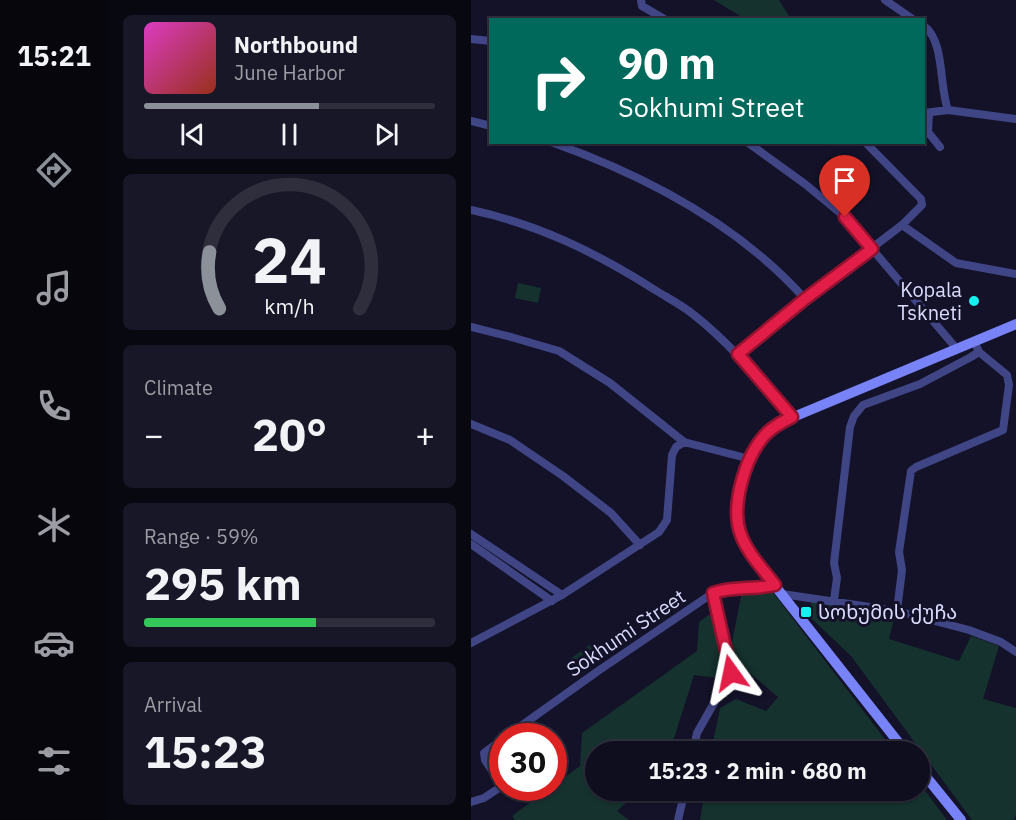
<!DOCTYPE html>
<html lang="en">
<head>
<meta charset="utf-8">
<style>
	body { margin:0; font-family:"IBM Plex Sans","Noto Sans Georgian",sans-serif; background:#171728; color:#f1f3f6; height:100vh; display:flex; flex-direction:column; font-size:22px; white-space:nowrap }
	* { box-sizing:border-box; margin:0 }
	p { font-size:20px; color:#9b9ca4 }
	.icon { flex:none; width:33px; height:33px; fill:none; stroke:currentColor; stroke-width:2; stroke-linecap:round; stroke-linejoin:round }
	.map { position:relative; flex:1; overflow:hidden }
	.sheet { display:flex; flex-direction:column; gap:15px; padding:15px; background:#080811; width:363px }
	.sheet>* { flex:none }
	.banner { position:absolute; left:18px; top:18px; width:436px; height:126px; border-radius:0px; box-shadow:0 2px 4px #0004,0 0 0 2px #2e2e3d; background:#00695c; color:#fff; overflow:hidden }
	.speed { position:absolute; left:18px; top:723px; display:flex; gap:12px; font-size:30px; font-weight:700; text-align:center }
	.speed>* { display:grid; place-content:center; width:78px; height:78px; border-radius:50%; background:#0e0e1f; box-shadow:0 2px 4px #0004,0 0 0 2px #2e2e3d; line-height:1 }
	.speed .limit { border:9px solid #d22; background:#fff; color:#111 }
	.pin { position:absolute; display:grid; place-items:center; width:51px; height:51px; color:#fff; margin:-62px -26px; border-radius:50% 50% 50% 0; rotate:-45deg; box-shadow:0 0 6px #0007 }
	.pin .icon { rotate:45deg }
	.me { position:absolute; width:66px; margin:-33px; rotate:348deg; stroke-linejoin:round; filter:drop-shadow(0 0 4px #0008) }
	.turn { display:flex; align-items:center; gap:21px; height:126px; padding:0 30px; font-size:27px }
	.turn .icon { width:78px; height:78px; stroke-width:2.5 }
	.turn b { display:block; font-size:42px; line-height:51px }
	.big { font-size:45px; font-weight:800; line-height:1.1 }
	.sheet .tile { flex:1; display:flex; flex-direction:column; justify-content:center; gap:9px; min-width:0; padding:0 21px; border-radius:9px; background:#171728 }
	.sheet .dial { align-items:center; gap:0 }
	.dial svg { height:156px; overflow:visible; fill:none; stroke:#2e2e3d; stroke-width:7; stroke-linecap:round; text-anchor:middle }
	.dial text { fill:#f1f3f6; stroke:none }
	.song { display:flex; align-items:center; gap:18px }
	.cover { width:72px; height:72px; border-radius:9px; background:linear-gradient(135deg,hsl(310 70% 55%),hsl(10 70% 35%)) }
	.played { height:6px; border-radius:3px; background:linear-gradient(90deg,#8c9099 60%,#2e2e3d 60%) }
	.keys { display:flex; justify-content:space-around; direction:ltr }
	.heat { display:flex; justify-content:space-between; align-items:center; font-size:33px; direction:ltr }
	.charge { height:9px; border-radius:4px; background:linear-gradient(90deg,#34c759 59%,#2e2e3d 0) }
	.trip { position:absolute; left:114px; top:741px; width:345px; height:60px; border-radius:30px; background:#0e0e1f; box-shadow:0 2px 4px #0004,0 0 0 2px #2e2e3d; font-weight:800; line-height:60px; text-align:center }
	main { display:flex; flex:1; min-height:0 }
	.dock { display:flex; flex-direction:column; width:108px; justify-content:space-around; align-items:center; background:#06060c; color:#9b9ca4 }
	.dock .icon { width:42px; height:42px }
	.dock .on { color:#8c9099 }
	.dock b { font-size:27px; color:#f1f3f6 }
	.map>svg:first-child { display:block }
	.green { fill:#15322e }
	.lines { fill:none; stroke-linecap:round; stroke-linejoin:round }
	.street { stroke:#404585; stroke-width:8 }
	.secondary { stroke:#7883f7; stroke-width:10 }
	.route-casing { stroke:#92132f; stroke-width:15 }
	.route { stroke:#e11d48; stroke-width:10 }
	.poi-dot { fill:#13f2ef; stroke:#131229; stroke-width:2 }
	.labels { text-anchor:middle; stroke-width:6; stroke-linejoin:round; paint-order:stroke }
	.poi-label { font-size:20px; fill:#dbdbfd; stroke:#131229; text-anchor:end }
	.street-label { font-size:20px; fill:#dbdbfd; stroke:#131229 }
</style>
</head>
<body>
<main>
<nav class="dock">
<b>15:21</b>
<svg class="icon on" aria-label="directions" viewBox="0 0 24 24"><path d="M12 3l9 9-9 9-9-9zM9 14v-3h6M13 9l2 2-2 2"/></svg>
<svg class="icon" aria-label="music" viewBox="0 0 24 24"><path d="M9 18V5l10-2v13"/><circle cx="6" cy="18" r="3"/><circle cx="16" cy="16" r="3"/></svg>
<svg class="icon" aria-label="phone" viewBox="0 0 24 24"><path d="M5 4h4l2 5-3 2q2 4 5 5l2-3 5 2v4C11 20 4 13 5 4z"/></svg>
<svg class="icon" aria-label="climate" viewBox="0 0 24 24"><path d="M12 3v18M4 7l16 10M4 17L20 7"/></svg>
<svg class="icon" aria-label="car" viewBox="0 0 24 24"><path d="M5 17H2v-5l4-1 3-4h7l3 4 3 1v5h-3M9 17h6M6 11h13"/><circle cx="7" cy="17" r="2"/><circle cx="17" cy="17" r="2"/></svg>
<svg class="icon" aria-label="filters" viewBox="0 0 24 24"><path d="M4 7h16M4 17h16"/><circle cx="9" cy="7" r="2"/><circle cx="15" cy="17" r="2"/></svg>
</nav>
<section class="sheet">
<div class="tile">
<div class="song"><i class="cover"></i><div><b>Northbound</b><p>June Harbor</p></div></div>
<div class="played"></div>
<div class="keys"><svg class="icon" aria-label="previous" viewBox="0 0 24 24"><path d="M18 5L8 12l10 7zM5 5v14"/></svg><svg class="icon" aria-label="pause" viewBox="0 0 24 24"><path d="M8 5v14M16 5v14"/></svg><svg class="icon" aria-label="next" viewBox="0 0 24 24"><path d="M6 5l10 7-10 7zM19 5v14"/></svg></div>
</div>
<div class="tile dial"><svg viewBox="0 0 100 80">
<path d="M14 69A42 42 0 1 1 86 69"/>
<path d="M14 69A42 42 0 0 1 9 40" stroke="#8c9099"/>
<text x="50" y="56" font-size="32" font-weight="700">24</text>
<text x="50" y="72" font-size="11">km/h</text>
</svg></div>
<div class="tile"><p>Climate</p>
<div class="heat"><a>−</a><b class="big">20°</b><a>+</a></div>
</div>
<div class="tile"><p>Range · 59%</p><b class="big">295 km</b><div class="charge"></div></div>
<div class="tile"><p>Arrival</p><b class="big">15:23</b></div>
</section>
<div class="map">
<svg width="545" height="820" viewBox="0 0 545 820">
	<rect width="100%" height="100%" fill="#131229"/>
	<path class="green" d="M 243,0 L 308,0 L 320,19 L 274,19 Z
		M 47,283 L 70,288 L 67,303 L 44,298 Z
		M 300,590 L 423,751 L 240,752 L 249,708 L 265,699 L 295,711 L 307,697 L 263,660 L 261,642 L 271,592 Z
		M 341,598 L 424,615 L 418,639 L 488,661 L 500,636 L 528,646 L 512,699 L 545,708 L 545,814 L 543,820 L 501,820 L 380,656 L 338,616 Z
		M 242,612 L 258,670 L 255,679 L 223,675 L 199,751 L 124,752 L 124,790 L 168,791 L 146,811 L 158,820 L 44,820 L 41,816 L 109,766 L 111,733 L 226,651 L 228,622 Z
		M 120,644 L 129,656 L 105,673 L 96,661 Z
		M 449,784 L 476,820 L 229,820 L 234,791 L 448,790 Z"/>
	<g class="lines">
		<path class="street" d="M 170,0 L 171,6 L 195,20
			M 414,0 L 443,20
			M 453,26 C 474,41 468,87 477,110
			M 0,39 L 20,41
			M 453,113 L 477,110 L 545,119
			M 458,113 L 457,132 L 469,147
			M 0,121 L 20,126
			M 80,142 C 173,175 268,225 334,299
			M 276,142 L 334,184 L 374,217 L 485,348
			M 0,210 C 67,224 126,253 184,290 C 197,298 211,305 223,315 C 260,344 290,381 321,417
			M 431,225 L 485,263 L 545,274
			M 0,327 L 40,337 L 88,351 L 139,383 L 213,442 L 279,459
			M 266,354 L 334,299 L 431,225 L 451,205 L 450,199 L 394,142
			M 0,424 L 39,440 L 92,476 L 140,513 L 169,545
			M 0,534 L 91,595
			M 0,544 L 81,601
			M 311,594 L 426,611 L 498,630 L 530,642 L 545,652
			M 363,600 L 366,578 L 363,563 L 379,427 L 383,416 L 392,405 L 449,384 L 500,357 L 508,352 L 503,341
			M 426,611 L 431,570 L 428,552 L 440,471 L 445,467 L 532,430 L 538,385 L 536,375 L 508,352
			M 0,643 L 91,595 L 188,532 L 196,520 L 201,455 L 205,447 L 213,442
			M 36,736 L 127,671 L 242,593 C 262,586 284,590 304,585
			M 222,752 L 226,733 L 260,673 L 242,593
			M 0,802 L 13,798 L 31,786 L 14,760 L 13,753 L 32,739
			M 207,820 L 214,790"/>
		<path class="secondary" d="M 435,752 L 275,549 C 272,542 268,534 267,527 C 262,497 273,457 294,435 C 298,430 304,427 308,423 L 545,324
			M 448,768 L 490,820"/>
	</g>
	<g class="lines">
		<defs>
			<path id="route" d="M 260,673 L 242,593 C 262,586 284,590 304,585 C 292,569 277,554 270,535 C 259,507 274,457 294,435 C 301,427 311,422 321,417 L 267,354 L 334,299 L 401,249 L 374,217"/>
		</defs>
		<use href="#route" class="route-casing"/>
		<use href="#route" class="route"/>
	</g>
	<g class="poi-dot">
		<circle cx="503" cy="301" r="6"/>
		<rect x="329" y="606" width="12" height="12" rx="3"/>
	</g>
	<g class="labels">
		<g class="poi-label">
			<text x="491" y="297">Kopala<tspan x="491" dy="23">Tskneti</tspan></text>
			<text x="347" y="619" text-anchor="start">სოხუმის ქუჩა</text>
		</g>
		<g class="street-label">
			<text transform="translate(155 633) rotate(-34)" y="7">Sokhumi Street</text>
		</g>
	</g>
</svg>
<div class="speed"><div class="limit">30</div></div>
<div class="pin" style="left:374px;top:217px;background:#d93025"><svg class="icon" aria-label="arrive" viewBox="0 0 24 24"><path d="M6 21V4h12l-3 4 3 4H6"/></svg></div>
<svg class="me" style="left:260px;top:673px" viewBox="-20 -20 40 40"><path d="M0-17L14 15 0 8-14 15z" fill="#e11d48" stroke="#fff" stroke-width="4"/></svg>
<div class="trip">15:23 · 2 min · 680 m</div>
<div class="banner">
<div class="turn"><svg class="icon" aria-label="right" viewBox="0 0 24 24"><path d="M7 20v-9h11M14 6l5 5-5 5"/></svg><div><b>90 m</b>Sokhumi Street</div></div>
</div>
</div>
</main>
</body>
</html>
